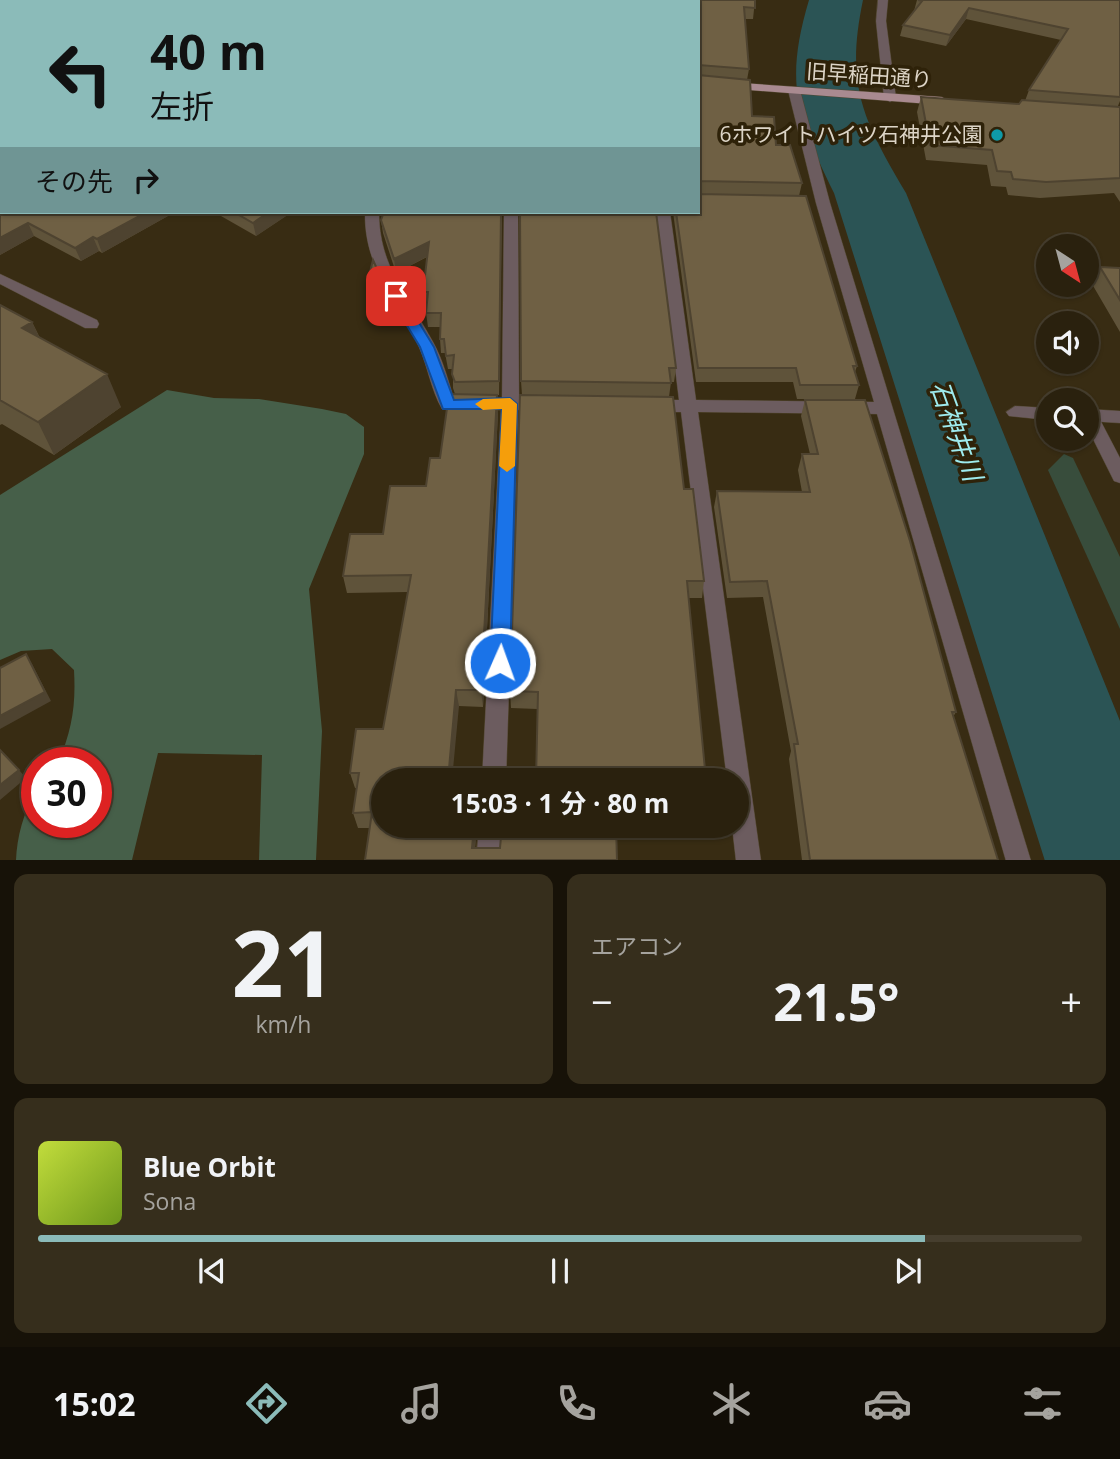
<!DOCTYPE html>
<html lang="ja">
<head>
<meta charset="utf-8">
<style>
	body { margin:0; font-family:"Open Sans","Noto Sans JP",sans-serif; background:#362e1c; color:#f1f3f6; height:100vh; display:flex; flex-direction:column; font-size:26px; white-space:nowrap }
	* { box-sizing:border-box; margin:0 }
	p { font-size:23px; color:#a5a39e }
	.icon { flex:none; width:38px; height:38px; fill:none; stroke:currentColor; stroke-width:2; stroke-linecap:round; stroke-linejoin:round }
	.map { position:relative; height:860px; overflow:hidden }
	.drawer { display:flex; flex-direction:column; gap:14px; padding:14px; background:#171208; flex:1 }
	.drawer>* { flex:none }
	.hud { position:absolute; left:0px; top:0px; width:700px; height:214px; box-shadow:0 2px 5px #0004,0 0 0 2px #463e2e; background:#8bbbb9; color:#111; overflow:hidden }
	.needle { width:46px; rotate:144deg }
	.controls { position:absolute; left:1036px; top:234px; display:grid; gap:14px }
	.controls a { display:grid; place-items:center; width:63px; height:63px; border-radius:50%; background:#2a210e; box-shadow:0 2px 5px #0004,0 0 0 2px #463e2e; font-size:35px }
	.speed { position:absolute; left:21px; top:747px; display:flex; gap:14px; font-size:35px; font-weight:700; text-align:center }
	.speed>* { display:grid; place-content:center; width:91px; height:91px; border-radius:50%; background:#2a210e; box-shadow:0 2px 5px #0004,0 0 0 2px #463e2e; line-height:1 }
	.speed .limit { border:10px solid #d22; background:#fff; color:#111 }
	.pin { position:absolute; display:grid; place-items:center; width:60px; height:60px; color:#fff; margin:-30px; border-radius:14px; box-shadow:0 4px 10px #0006 }
	.me { position:absolute; width:77px; margin:-38px; rotate:2deg; stroke-linejoin:round; filter:drop-shadow(0 0 5px #0008) }
	.turn { display:flex; align-items:center; gap:24px; height:147px; padding:0 35px; font-size:32px }
	.turn .icon { width:91px; height:91px; stroke-width:2.5 }
	.turn b { display:block; font-size:49px; line-height:60px }
	.then { display:flex; align-items:center; height:66px; padding:0 35px; background:#0003; gap:14px; font-size:26px }
	.big { font-size:52px; font-weight:700; line-height:1.1 }
	.drawer .card { flex:1; display:flex; flex-direction:column; justify-content:center; gap:10px; min-width:0; padding:0 24px; border-radius:14px; background:#362e1c }
	.drawer .dial { align-items:center; gap:0 }
	.dial b { font-size:91px; line-height:1 }
	.song { display:flex; align-items:center; gap:21px }
	.cover { width:84px; height:84px; border-radius:10px; background:linear-gradient(135deg,hsl(70 70% 55%),hsl(80 70% 35%)) }
	.played { height:7px; border-radius:4px; background:linear-gradient(90deg,#8bbbb9 85%,#463e2e 85%) }
	.keys { display:flex; justify-content:space-around; direction:ltr }
	.heat { display:flex; justify-content:space-between; align-items:center; font-size:38px; direction:ltr }
	.drawer .tiles { flex:1; display:grid; gap:14px; grid-template-columns:1fr 1fr }
	.card:last-child { grid-column:span 2 }
	.trip { position:absolute; left:371px; top:768px; width:378px; height:70px; border-radius:35px; background:#2a210e; box-shadow:0 2px 5px #0004,0 0 0 2px #463e2e; font-weight:700; line-height:70px; text-align:center }
	.menu { display:flex; height:112px; justify-content:space-around; align-items:center; background:#110d06; color:#a5a39e }
	.menu .icon { width:49px; height:49px }
	.menu .active { color:#8bbbb9 }
	.menu b { font-size:32px; color:#f1f3f6 }
	.map>svg:first-child { display:block }
	.green { fill:#384d3c }
	.forest { fill:#465f49 }
	.lines { fill:none; stroke-linecap:round; stroke-linejoin:round }
	.river { fill:#2b5455; fill-rule:evenodd }
	.service-casing { stroke:#524730; stroke-width:1 }
	.minor-casing { stroke:#524730; stroke-width:1 }
	.primary-casing { stroke:#524730; stroke-width:1 }
	.service { fill:#6c5c5f; fill-rule:evenodd }
	.minor { fill:#6c5c5f; fill-rule:evenodd }
	.primary { fill:#a98a90; fill-rule:evenodd }
	.wall { fill:#5f533a }
	.shaded-wall { fill:#4e4330 }
	.building { fill:#6f6044; stroke:#4e4330; stroke-width:2 }
	.route { fill:#1a73e8; stroke:#114b97; stroke-width:2 }
	.slow { fill:#f59e0b }
	.culture-dot { fill:#0f9aa8; stroke:#2e2209; stroke-width:2.5 }
	.labels { text-anchor:middle; stroke-width:7; stroke-linejoin:round; paint-order:stroke }
	.far-street-label { font-size:21px; fill:#ddd5c7; stroke:#2e2209 }
	.far-poi-label { font-size:21px; fill:#ddd5c7; stroke:#2e2209; text-anchor:end }
	.water-label { font-size:26px; font-style:italic; fill:#9eebee; stroke:#2e2209 }
</style>
</head>
<body>
<div class="map">
<svg width="1120" height="861" viewBox="0 0 1120 861">
	<rect width="100%" height="100%" fill="#382c13"/>
	<path class="green" d="M 1064,454 L 1073,458 L 1120,557 L 1120,629 L 1048,470 Z"/>
	<path class="forest" d="M 167,390 L 214,398 L 259,399 L 322,409 L 346,414 L 364,427 L 364,454 L 309,589 L 322,731 L 316,860 L 259,860 L 262,755 L 158,753 L 132,860 L 16,860 C 17,838 23,811 37,792 L 37,822 L 96,822 L 96,763 L 58,763 C 72,730 76,706 74,670 L 52,649 L 21,651 L 0,660 L 0,495 Z"/>
	<g class="lines">
		<path class="river" d="M 809,0 L 863,0 C 845,86 863,120 906,193 L 1120,721 L 1120,861 L 1045,861 L 834,193 C 797,117 784,84 809,0 Z"/>
		<defs>
			<path id="service" d="M 0,274 L 97,320 L 99,324 L 97,328 L 85,328 L 0,284 Z
				M 1090,410 L 1096,412 L 1120,458 L 1120,483 L 1114,481 L 1087,427 L 1087,411 Z"/>
			<path id="minor" d="M 878,0 L 888,0 L 886,21 L 896,98 L 890,102 L 884,98 L 876,21 Z
				M 790,88 L 800,90 L 830,203 L 1031,861 L 1006,861 L 877,414 L 698,412 L 761,861 L 736,861 L 732,826 L 737,826 L 737,780 L 727,780 L 681,412 L 651,412 L 642,406 L 651,400 L 679,400 L 656,212 L 670,212 L 696,400 L 874,402 L 816,203 L 788,90 Z
				M 365,212 L 379,212 C 379,267 408,296 433,342 C 443,360 448,380 454,399 L 502,398 L 504,212 L 518,212 L 519,398 L 527,400 L 530,404 L 527,408 L 518,410 L 506,780 L 482,780 L 501,410 L 442,409 C 431,390 428,367 419,347 C 397,298 364,270 365,212 Z
				M 1015,406 L 1048,408 L 1048,420 L 1009,416 L 1006,412 Z
				M 1087,409 L 1120,411 L 1120,423 L 1087,421 Z
				M 479,826 L 503,826 L 500,861 L 476,861 Z"/>
			<path id="primary" d="M 698,80 L 942,97 L 948,101 L 942,105 L 698,86 Z"/>
		</defs>
		<use href="#service" class="service-casing"/>
		<use href="#minor" class="minor-casing"/>
		<use href="#primary" class="primary-casing"/>
		<use href="#service" class="service"/>
		<use href="#minor" class="minor"/>
		<use href="#primary" class="primary"/>
	</g>
	<path class="wall" d="M 0,0 L 755,0 L 753,19 L 745,19 L 749,69 L 747,80 L 752,116 L 776,145 L 802,183 L 799,196 L 857,366 L 855,372 L 859,385 L 855,399 L 797,399 L 793,382 L 696,382 L 673,212 L 698,212 L 698,2 L 2,2 L 2,212 L 175,212 L 102,253 L 99,251 L 81,261 L 34,236 L 0,255 Z
		M 917,0 L 1120,0 L 1120,101 L 1118,106 L 1120,107 L 1120,202 L 1114,193 L 1040,198 L 1008,195 L 1006,187 L 991,186 L 987,165 L 926,160 L 917,112 L 921,97 L 1019,104 L 1025,101 L 1029,90 L 1061,40 L 966,19 L 946,46 L 900,36 L 903,25 L 914,11 Z
		M 214,212 L 292,212 L 256,236 Z
		M 502,212 L 499,395 L 497,395 L 498,413 L 483,707 L 459,706 L 383,826 L 477,826 L 475,848 L 500,848 L 502,826 L 675,826 L 674,828 L 616,829 L 617,860 L 365,860 L 370,828 L 358,828 L 353,813 L 357,788 L 355,788 L 350,773 L 383,729 L 408,592 L 347,593 L 343,576 L 383,534 L 426,486 L 440,458 L 455,394 L 453,388 L 453,369 L 448,369 L 445,353 L 441,353 L 440,339 L 441,327 L 428,327 L 426,313 L 427,305 L 424,306 L 423,292 L 427,257 L 396,273 L 383,233 L 381,220 Z
		M 1100,267 L 1120,268 L 1120,332 L 1092,284 Z
		M 0,305 L 32,322 L 40,338 L 121,407 L 54,455 L 2,424 L 0,425 Z
		M 676,368 L 674,382 L 671,382 L 669,397 L 684,489 L 704,581 L 702,598 L 689,598 L 537,709 L 511,708 L 510,691 L 522,395 L 521,381 Z
		M 805,400 L 956,712 L 953,717 L 998,860 L 802,860 L 789,759 L 791,751 L 763,597 L 727,598 L 714,507 L 717,491 L 802,492 L 798,470 L 802,454 L 810,454 L 801,416 Z"/>
	<path class="shaded-wall" d="M 969,8 L 966,19 L 946,46 L 950,35 Z
		M 147,212 L 175,212 L 102,253 L 97,239 Z
		M 269,212 L 292,212 L 256,236 L 253,223 Z
		M 28,223 L 34,236 L 0,255 L 0,238 Z
		M 93,237 L 99,251 L 81,261 L 75,248 Z
		M 429,242 L 430,255 L 396,273 L 394,259 Z
		M 378,271 L 380,281 L 370,286 L 369,276 Z
		M 32,322 L 48,355 L 22,328 Z
		M 107,374 L 121,407 L 54,455 L 38,422 Z
		M 497,395 L 498,413 L 483,707 L 481,690 Z
		M 26,654 L 32,664 L 51,701 L 0,729 L 0,716 Z
		M 456,690 L 459,706 L 452,780 L 448,780 Z
		M 19,770 L 26,778 L 0,800 L 0,785 Z
		M 474,826 L 477,826 L 474,860 L 472,848 Z"/>
	<path class="building" d="M 0,0 L 755,0 L 755,8 L 744,7 L 749,69 L 699,65 L 698,69 L 698,2 L 2,2 L 2,212 L 147,212 L 97,239 L 93,237 L 75,248 L 28,223 L 0,238 Z
		M 918,0 L 1120,0 L 1120,97 L 1029,90 L 1068,29 L 969,8 L 950,35 L 903,25 L 922,1 Z
		M 698,75 L 750,80 L 752,116 L 774,117 L 776,145 L 790,145 L 802,183 L 699,181 L 698,186 Z
		M 921,97 L 1019,104 L 1022,100 L 1120,107 L 1120,178 L 1046,182 L 1013,179 L 1011,172 L 997,171 L 992,150 L 930,145 Z
		M 698,193 L 699,194 L 806,196 L 857,366 L 853,366 L 859,385 L 800,385 L 796,368 L 698,368 L 676,212 L 698,212 Z
		M 234,212 L 269,212 L 253,223 Z
		M 384,212 L 501,212 L 499,381 L 455,382 L 452,374 L 454,355 L 446,356 L 444,339 L 440,339 L 441,313 L 426,313 L 428,292 L 423,292 L 429,242 L 394,259 L 381,220 Z
		M 520,212 L 656,212 L 676,368 L 669,368 L 671,383 L 521,381 Z
		M 373,260 L 378,271 L 369,276 Z
		M 1100,267 L 1120,268 L 1120,300 Z
		M 0,305 L 32,322 L 22,328 L 107,374 L 38,422 L 0,400 Z
		M 449,394 L 497,395 L 481,690 L 456,690 L 448,780 L 383,780 L 383,826 L 474,826 L 472,848 L 500,848 L 502,826 L 616,826 L 617,860 L 365,860 L 372,812 L 353,813 L 359,773 L 350,773 L 356,729 L 383,729 L 411,575 L 343,576 L 350,534 L 383,534 L 390,486 L 426,486 L 430,458 L 440,458 Z
		M 520,395 L 673,397 L 684,489 L 693,489 L 704,581 L 687,581 L 706,780 L 536,780 L 538,692 L 510,691 Z
		M 805,400 L 865,400 L 910,541 L 956,712 L 952,712 L 998,860 L 810,860 L 794,744 L 798,744 L 767,581 L 730,582 L 717,491 L 810,492 L 802,454 L 818,454 Z
		M 26,654 L 45,692 L 0,716 L 0,668 Z
		M 0,750 L 19,770 L 0,785 Z"/>
	<path class="route" d="M 396,292 L 401,293 L 434,347 L 454,400 L 510,398 L 517,404 L 510,663 L 507,669 L 500,671 L 493,669 L 490,663 L 502,409 L 443,409 L 420,347 L 389,296 Z"/>
	<path class="slow" d="M 510,398 L 517,404 L 515,466 L 507,472 L 499,466 L 502,409 L 483,410 L 475,404 L 483,399 Z"/>
	<circle class="culture-dot" cx="997" cy="135" r="7"/>
	<g class="labels">
		<g class="far-street-label">
			<text transform="translate(869 76) rotate(4)" y="7">旧早稲田通り</text>
		</g>
		<g class="far-poi-label">
			<text x="983" y="142">6ホワイトハイツ石神井公園</text>
		</g>
		<g class="water-label">
			<text transform="translate(956 431) rotate(70)" y="9">石神井川</text>
		</g>
	</g>
</svg>
<div class="controls">
<a><svg class="needle" viewBox="-14 -14 28 28"><path d="M0-13l5 13h-10z" fill="#e53935"/><path d="M0 13l5-13h-10z" fill="#a5a39e"/></svg></a>
<a><svg class="icon" aria-label="sound" viewBox="0 0 24 24"><path d="M4 9h4l5-4v14l-5-4H4zM17 9q2 3 0 6"/></svg></a>
<a><svg class="icon" aria-label="search" viewBox="0 0 24 24"><circle cx="10" cy="10" r="6"/><path d="M15 15l6 6"/></svg></a>
</div>
<div class="speed"><div class="limit">30</div></div>
<div class="pin" style="left:396px;top:296px;background:#d93025"><svg class="icon" aria-label="arrive" viewBox="0 0 24 24"><path d="M6 21V4h12l-3 4 3 4H6"/></svg></div>
<svg class="me" style="left:500px;top:663px" viewBox="-20 -20 40 40"><circle r="17" fill="#1a73e8" stroke="#fff" stroke-width="3"/><path d="M0-11L8 9 0 5-8 9z" fill="#fff"/></svg>
<div class="trip">15:03 · 1 分 · 80 m</div>
<div class="hud">
<div class="turn"><svg class="icon" aria-label="left" viewBox="0 0 24 24"><path d="M17 20v-9H6M10 6l-5 5 5 5"/></svg><div><b>40 m</b>左折</div></div>
<div class="then">その先<svg class="icon" aria-label="right" viewBox="0 0 24 24"><path d="M7 20v-9h11M14 6l5 5-5 5"/></svg></div>
</div>
</div>
<section class="drawer">
<div class="tiles">
<div class="card dial"><b>21</b><p>km/h</p></div>
<div class="card"><p>エアコン</p>
<div class="heat"><a>−</a><b class="big">21.5°</b><a>+</a></div>
</div>
<div class="card">
<div class="song"><i class="cover"></i><div><b>Blue Orbit</b><p>Sona</p></div></div>
<div class="played"></div>
<div class="keys"><svg class="icon" aria-label="previous" viewBox="0 0 24 24"><path d="M18 5L8 12l10 7zM5 5v14"/></svg><svg class="icon" aria-label="pause" viewBox="0 0 24 24"><path d="M8 5v14M16 5v14"/></svg><svg class="icon" aria-label="next" viewBox="0 0 24 24"><path d="M6 5l10 7-10 7zM19 5v14"/></svg></div>
</div>
</div>
</section>
<nav class="menu">
<b>15:02</b>
<svg class="icon active" aria-label="directions" viewBox="0 0 24 24"><path d="M12 3l9 9-9 9-9-9zM9 14v-3h6M13 9l2 2-2 2"/></svg>
<svg class="icon" aria-label="music" viewBox="0 0 24 24"><path d="M9 18V5l10-2v13"/><circle cx="6" cy="18" r="3"/><circle cx="16" cy="16" r="3"/></svg>
<svg class="icon" aria-label="phone" viewBox="0 0 24 24"><path d="M5 4h4l2 5-3 2q2 4 5 5l2-3 5 2v4C11 20 4 13 5 4z"/></svg>
<svg class="icon" aria-label="climate" viewBox="0 0 24 24"><path d="M12 3v18M4 7l16 10M4 17L20 7"/></svg>
<svg class="icon" aria-label="car" viewBox="0 0 24 24"><path d="M5 17H2v-5l4-1 3-4h7l3 4 3 1v5h-3M9 17h6M6 11h13"/><circle cx="7" cy="17" r="2"/><circle cx="17" cy="17" r="2"/></svg>
<svg class="icon" aria-label="filters" viewBox="0 0 24 24"><path d="M4 7h16M4 17h16"/><circle cx="9" cy="7" r="2"/><circle cx="15" cy="17" r="2"/></svg>
</nav>
</body>
</html>
